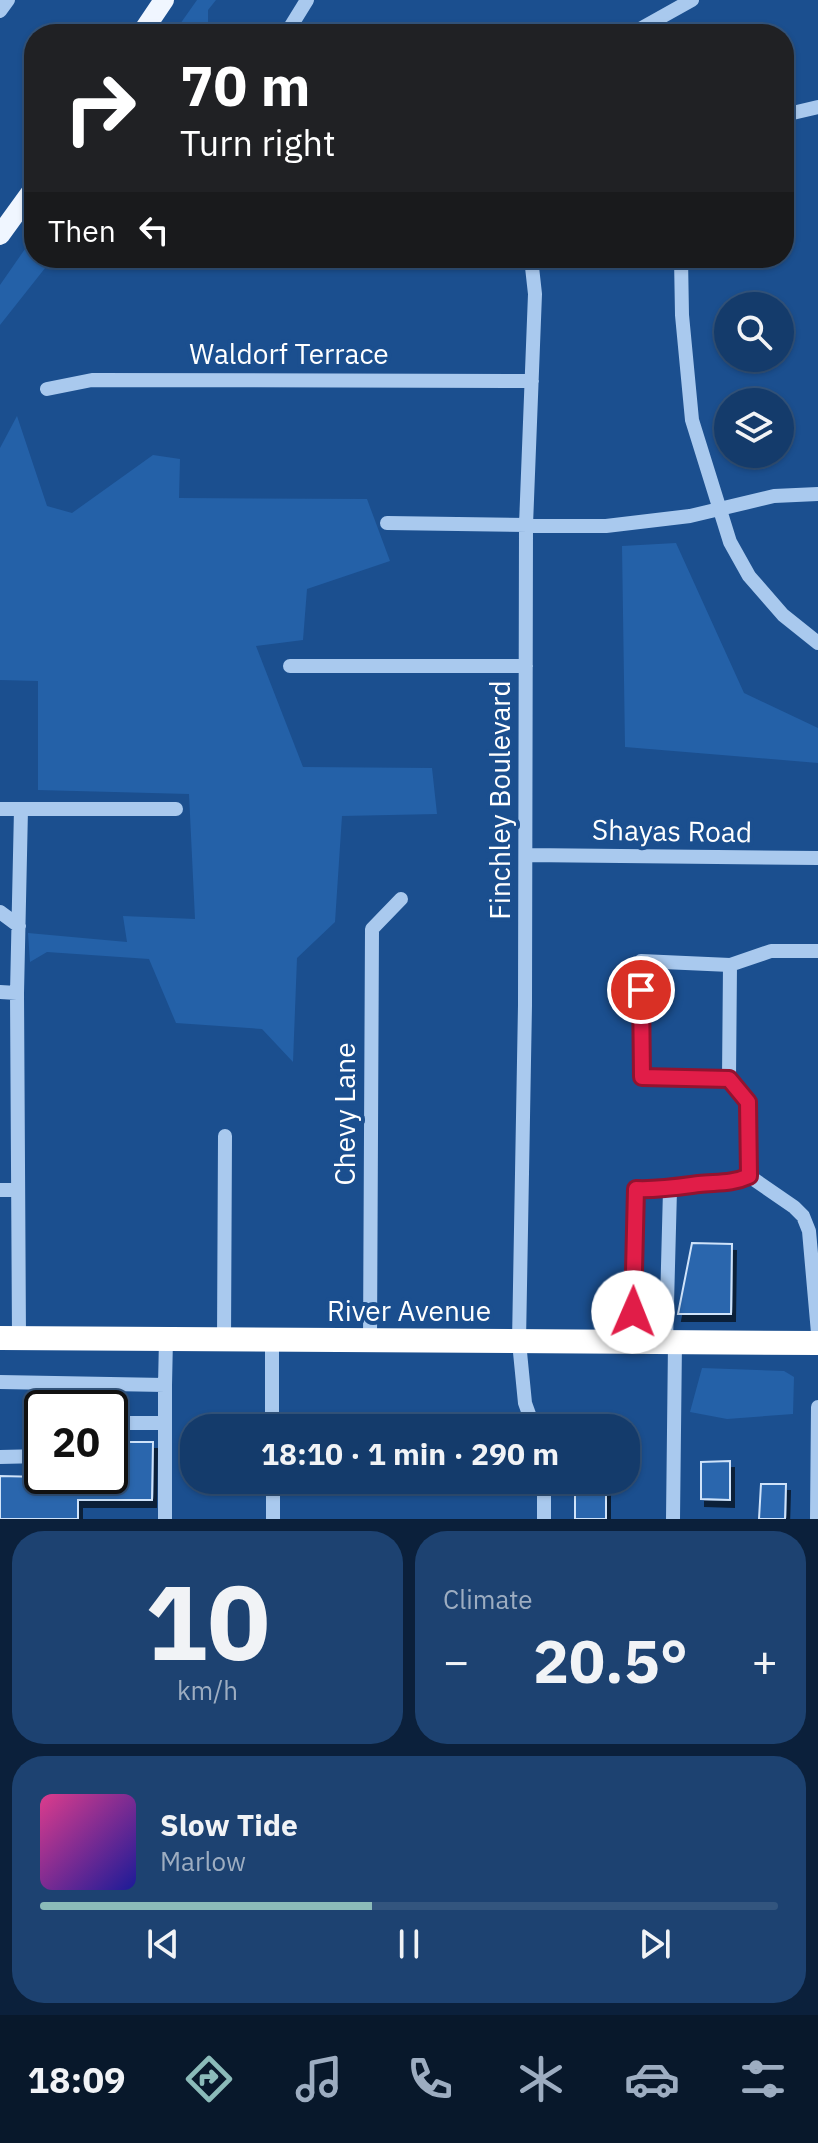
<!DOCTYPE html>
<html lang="en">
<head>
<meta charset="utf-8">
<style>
	body { margin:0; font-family:"IBM Plex Sans",sans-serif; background:#1d4271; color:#f1f3f6; height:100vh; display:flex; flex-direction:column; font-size:30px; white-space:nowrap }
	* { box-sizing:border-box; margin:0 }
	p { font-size:26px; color:#9dadc1 }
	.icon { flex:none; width:44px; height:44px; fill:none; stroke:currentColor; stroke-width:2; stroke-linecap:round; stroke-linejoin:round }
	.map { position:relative; height:1519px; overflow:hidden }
	.side { display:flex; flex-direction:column; gap:12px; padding:12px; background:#0b203b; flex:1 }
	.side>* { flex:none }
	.guide { position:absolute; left:24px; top:24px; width:770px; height:244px; border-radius:32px; box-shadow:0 2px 6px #0004,0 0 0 2px #33557e; background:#202124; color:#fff; overflow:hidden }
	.fabs { position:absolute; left:714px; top:292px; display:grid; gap:16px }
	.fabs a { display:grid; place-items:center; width:80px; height:80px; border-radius:50%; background:#143b6b; box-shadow:0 2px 6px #0004,0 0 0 2px #33557e; font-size:40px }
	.speed { position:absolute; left:24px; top:1390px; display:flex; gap:16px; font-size:40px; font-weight:700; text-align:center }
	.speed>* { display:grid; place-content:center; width:104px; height:104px; border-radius:50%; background:#143b6b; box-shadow:0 2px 6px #0004,0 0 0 2px #33557e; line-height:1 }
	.speed .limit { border:4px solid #111; border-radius:12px; background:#fff; color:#111 }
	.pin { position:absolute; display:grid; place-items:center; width:68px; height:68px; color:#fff; margin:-34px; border:4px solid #fff; border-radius:50%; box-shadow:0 2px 8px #0007 }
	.me { position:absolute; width:88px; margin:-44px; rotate:1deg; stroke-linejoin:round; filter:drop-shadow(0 0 6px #0008) }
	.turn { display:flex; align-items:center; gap:28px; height:168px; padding:0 24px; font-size:36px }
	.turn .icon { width:104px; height:104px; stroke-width:2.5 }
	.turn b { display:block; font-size:56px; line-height:68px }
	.then { display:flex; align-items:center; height:76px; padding:0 24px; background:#0003; gap:16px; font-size:30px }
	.big { font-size:60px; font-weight:700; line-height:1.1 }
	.side .widget { flex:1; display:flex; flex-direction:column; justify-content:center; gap:12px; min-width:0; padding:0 28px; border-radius:32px; background:#1d4271 }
	.side .dial { align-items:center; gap:0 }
	.dial b { font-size:104px; line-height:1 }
	.song { display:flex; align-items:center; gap:24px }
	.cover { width:96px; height:96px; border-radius:12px; background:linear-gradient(135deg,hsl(330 70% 55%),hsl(240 70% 35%)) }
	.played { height:8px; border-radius:4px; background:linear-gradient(90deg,#8bbbb9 45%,#33557e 45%) }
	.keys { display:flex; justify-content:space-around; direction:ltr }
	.heat { display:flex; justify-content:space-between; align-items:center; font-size:44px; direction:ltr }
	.side .tiles { flex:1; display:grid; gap:12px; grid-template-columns:1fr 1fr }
	.widget:last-child { grid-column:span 2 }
	.trip { position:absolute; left:180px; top:1414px; width:460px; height:80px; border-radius:32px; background:#143b6b; box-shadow:0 2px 6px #0004,0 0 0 2px #33557e; font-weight:700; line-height:80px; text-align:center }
	.menu { display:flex; height:128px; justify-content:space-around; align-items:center; background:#08182b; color:#9dadc1 }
	.menu .icon { width:56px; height:56px }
	.menu .on { color:#8bbbb9 }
	.menu b { font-size:36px; color:#f1f3f6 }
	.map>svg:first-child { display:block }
	.green { fill:#2461a8 }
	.building { fill:#2a66ad; stroke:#cfe3fa; stroke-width:2; filter:url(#shadow) }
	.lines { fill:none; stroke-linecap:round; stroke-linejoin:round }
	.minor { stroke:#a9c9ee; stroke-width:14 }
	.major { stroke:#f0f6ff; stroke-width:20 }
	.highway { stroke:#fff; stroke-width:24 }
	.route-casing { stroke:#92132f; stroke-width:20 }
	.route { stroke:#e11d48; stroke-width:14 }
	.labels { text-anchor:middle; stroke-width:8; stroke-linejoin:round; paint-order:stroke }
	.street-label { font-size:28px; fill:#fff; stroke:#1b4f8f }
</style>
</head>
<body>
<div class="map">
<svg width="818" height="1519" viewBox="0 0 818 1519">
	<defs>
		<filter id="shadow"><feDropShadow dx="4" dy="7" stdDeviation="0" flood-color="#0009"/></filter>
	</defs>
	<rect width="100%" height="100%" fill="#1b4f8f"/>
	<path class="green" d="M 197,0 L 216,0 L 208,10 L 208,34 L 173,34 Z
		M 34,236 L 34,258 L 53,258 L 0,325 L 0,285 Z
		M 17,416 L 47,506 L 72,513 L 153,455 L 180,459 L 179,498 L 367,499 L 390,561 L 307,589 L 303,640 L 256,646 L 303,767 L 432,768 L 437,814 L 342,816 L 335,922 L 297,958 L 293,1062 L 262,1029 L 176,1023 L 149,959 L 47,952 L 30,962 L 28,933 L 127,942 L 123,916 L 195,919 L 189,794 L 38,790 L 38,681 L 0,680 L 0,448 Z
		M 676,543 L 744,693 L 818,728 L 818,763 L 625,747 L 622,546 Z
		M 702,1368 L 784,1371 L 794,1377 L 793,1414 L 727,1419 L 690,1412 Z"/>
	<path class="building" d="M 692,1243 L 732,1244 L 731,1314 L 678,1314 Z
		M 124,1442 L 153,1442 L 152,1500 L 78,1500 L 78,1519 L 0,1519 L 0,1476 L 42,1477 L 42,1469 L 42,1476 L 110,1476 L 110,1469 L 124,1469 Z
		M 730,1461 L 730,1500 L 701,1499 L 701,1462 Z
		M 575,1480 L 606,1480 L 606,1519 L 575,1519 Z
		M 761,1484 L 786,1484 L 785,1519 L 759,1519 Z"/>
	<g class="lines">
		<path class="minor" d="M 0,11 L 8,0
			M 286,34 L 307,0
			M 631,34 L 692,0
			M 784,115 L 818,107
			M 531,258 L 535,294 L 526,525 L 525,1005 L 519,1342 L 525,1403 L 534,1428
			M 681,258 L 682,315 L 692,420 L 730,542 L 749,576 L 783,615 L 818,643
			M 47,389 L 92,380 L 532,381
			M 387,523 L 606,526 L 690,516 L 774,496 L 818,494
			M 290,666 L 526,666
			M 0,809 L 176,809
			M 526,855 L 818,858
			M 0,912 L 19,926
			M 730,965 L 729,1079 L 748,1102 L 749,1176 L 794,1207 L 803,1216 L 809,1231 L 818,1333
			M 0,992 L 17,993
			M 729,1079 L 642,1077 L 641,961 L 730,965 L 771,951 L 818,951
			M 0,1190 L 18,1190
			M 19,1338 L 17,993 L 21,809
			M 224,1340 L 225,1136
			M 272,1340 L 272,1428
			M 370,1341 L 372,929 L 401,899
			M 632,1342 L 636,1189 L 670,1190
			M 666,1342 L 670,1190 C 695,1185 727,1186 749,1176
			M 0,1382 L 165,1385 L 165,1519
			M 165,1385 L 166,1339
			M 110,1456 L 112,1423 L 165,1423
			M 0,1457 L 42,1456
			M 273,1480 L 273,1519
			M 544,1480 L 544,1519
			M 273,1484 L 544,1485
			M 673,1519 L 675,1342
			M 817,1519 L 818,1407"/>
		<path class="major" d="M 141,34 L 164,0
			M 0,235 L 34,188"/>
		<path class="highway" d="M 0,1338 L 818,1343"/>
	</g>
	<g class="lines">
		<defs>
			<path id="route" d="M 633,1312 L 636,1189 C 658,1190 677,1187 699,1184 C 716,1182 732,1184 749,1176 L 748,1102 L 729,1079 L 642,1077 L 641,990"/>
		</defs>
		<use href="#route" class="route-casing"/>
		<use href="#route" class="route"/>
	</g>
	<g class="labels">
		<g class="street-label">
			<text x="289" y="364">Waldorf Terrace</text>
			<text transform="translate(500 800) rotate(-90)" y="10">Finchley Boulevard</text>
			<text transform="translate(672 831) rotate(1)" y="10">Shayas Road</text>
			<text transform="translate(345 1114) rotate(-90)" y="10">Chevy Lane</text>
			<text x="409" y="1321">River Avenue</text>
		</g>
	</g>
</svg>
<div class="fabs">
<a><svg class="icon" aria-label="search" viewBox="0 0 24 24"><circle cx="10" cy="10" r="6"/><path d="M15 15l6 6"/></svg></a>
<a><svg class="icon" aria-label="layers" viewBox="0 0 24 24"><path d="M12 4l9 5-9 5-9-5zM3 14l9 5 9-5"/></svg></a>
</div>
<div class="speed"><div class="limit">20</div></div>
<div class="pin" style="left:641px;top:990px;background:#d93025"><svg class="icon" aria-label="arrive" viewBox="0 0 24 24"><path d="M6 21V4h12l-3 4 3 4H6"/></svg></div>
<svg class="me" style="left:633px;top:1312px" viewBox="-20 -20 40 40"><circle r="19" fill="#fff"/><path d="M0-13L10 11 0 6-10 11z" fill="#e11d48"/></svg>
<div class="trip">18:10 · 1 min · 290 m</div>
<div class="guide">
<div class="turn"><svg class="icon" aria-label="right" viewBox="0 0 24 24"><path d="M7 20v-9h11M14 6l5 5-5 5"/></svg><div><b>70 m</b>Turn right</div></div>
<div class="then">Then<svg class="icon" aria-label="left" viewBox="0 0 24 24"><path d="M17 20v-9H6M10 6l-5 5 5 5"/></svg></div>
</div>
</div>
<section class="side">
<div class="tiles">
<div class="widget dial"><b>10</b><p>km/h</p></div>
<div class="widget"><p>Climate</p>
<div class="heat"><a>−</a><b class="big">20.5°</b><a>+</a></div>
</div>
<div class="widget">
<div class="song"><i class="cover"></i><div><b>Slow Tide</b><p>Marlow</p></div></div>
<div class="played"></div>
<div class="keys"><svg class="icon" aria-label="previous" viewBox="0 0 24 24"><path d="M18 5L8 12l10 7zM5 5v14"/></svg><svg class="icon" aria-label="pause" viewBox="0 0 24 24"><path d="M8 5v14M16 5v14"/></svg><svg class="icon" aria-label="next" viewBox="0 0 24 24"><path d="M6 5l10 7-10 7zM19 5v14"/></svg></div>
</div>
</div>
</section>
<nav class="menu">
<b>18:09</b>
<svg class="icon on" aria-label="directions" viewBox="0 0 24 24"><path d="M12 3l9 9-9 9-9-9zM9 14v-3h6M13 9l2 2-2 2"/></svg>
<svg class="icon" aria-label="music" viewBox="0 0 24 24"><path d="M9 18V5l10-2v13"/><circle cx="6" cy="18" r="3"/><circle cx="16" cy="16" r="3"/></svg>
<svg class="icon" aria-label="phone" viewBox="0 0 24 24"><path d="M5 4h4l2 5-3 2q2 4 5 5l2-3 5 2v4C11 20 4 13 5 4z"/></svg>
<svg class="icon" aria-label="climate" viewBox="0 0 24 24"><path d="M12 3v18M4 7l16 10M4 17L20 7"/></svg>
<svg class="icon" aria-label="car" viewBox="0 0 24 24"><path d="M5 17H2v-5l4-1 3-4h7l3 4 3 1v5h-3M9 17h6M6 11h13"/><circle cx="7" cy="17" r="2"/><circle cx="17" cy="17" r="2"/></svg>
<svg class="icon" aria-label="filters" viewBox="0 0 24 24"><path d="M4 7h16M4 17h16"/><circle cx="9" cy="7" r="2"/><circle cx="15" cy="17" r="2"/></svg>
</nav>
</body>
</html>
